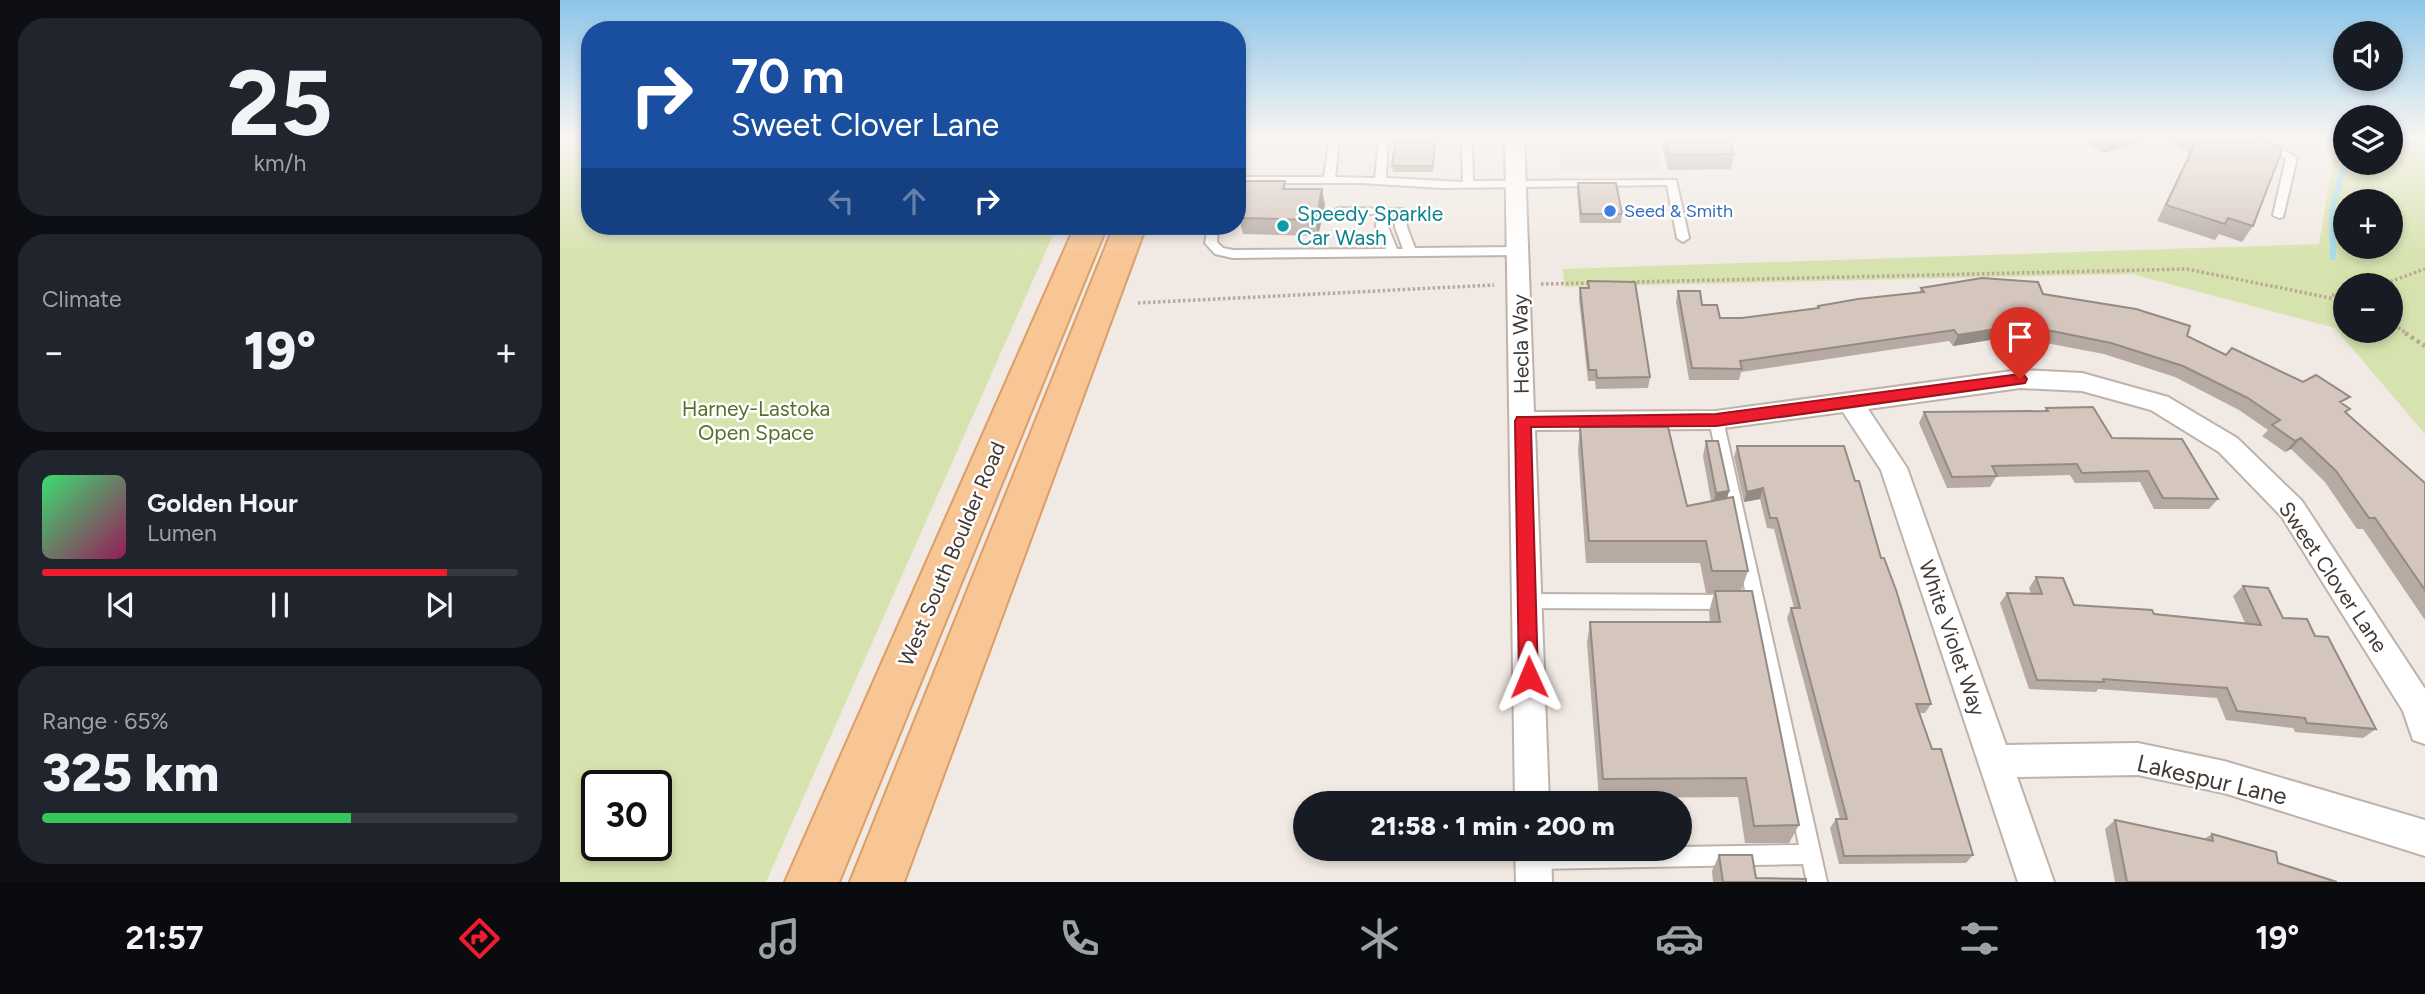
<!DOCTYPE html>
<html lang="en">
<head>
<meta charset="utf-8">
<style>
	body { margin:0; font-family:Figtree,sans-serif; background:#20242c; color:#f1f3f6; height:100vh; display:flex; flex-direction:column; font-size:26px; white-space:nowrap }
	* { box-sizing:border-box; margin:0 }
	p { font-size:23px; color:#9ea1a6 }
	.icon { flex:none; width:38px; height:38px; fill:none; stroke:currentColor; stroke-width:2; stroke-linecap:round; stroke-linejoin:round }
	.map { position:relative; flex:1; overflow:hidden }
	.drawer { display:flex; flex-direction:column; gap:18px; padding:18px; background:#0d0f14; width:560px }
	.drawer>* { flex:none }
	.banner { position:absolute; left:21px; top:21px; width:665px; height:214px; border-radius:28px; box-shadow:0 4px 10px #0003; background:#1a4fa0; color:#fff; overflow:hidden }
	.controls { position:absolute; left:1773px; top:21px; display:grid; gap:14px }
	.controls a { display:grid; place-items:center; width:70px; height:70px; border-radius:50%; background:#171b24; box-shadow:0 4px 10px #0003; font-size:35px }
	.speed { position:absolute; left:21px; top:770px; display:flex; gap:14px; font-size:35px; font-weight:700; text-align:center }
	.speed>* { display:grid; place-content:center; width:91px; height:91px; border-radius:50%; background:#171b24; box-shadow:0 4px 10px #0003; line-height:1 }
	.speed .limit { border:4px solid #111; border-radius:10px; background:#fff; color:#111 }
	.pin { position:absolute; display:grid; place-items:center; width:60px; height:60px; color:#fff; margin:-72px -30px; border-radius:50% 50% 50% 0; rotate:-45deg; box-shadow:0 0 7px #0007 }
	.pin .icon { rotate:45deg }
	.me { position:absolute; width:77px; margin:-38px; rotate:359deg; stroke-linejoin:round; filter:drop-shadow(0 0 5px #0008) }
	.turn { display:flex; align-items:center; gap:24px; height:147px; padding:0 35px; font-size:32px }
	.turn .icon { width:91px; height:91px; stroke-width:2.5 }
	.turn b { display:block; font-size:49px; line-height:60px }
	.lanes { display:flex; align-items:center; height:66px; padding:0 35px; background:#0003; justify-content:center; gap:35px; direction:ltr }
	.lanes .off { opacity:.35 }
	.big { font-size:52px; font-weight:800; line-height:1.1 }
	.drawer .widget { flex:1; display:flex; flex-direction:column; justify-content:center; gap:10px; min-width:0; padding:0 24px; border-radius:28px; background:#20242c }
	.drawer .dial { align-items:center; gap:0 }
	.dial b { font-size:91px; line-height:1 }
	.song { display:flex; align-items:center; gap:21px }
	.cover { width:84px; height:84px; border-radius:10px; background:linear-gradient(135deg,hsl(140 70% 55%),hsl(330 70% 35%)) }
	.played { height:7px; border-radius:4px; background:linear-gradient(90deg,#ee1d2d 85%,#363941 85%) }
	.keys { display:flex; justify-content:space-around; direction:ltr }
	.heat { display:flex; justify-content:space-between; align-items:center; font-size:38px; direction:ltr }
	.charge { height:10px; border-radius:5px; background:linear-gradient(90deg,#34c759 65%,#363941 0) }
	.trip { position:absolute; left:733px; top:791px; width:399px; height:70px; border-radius:35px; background:#171b24; box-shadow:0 4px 10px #0003; font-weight:800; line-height:70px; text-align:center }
	.menu { display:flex; height:112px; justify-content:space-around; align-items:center; background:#090b0e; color:#9ea1a6 }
	.menu .icon { width:49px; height:49px }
	.menu .current { color:#ee1d2d }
	.menu b { font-size:32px; color:#f1f3f6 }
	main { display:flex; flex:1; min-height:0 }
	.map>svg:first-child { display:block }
	.green { fill:#d7e3ae; fill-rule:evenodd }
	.parking { fill:#dedbd9 }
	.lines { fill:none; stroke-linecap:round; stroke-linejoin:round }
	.stream { stroke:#a2deeb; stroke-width:6 }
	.service-casing { stroke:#beb2aa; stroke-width:4 }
	.minor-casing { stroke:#beb2aa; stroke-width:4 }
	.primary-casing { stroke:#dc9e66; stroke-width:4 }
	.path-far1 { stroke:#bca899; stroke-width:3.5; stroke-dasharray:2.5 2.5; stroke-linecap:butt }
	.path { stroke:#bca899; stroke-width:4.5; stroke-dasharray:3.5 3.5; stroke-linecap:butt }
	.service { fill:#fff; fill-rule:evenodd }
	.minor { fill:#fff; fill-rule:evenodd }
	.primary { fill:#f8c595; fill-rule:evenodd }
	.wall { fill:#b6aaa2 }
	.shaded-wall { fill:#948b84 }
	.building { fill:#d4c6bc; stroke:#948b84; stroke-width:2 }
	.route { fill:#ee1d2d; stroke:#9b131d; stroke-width:2 }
	.shop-dot { fill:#3f7fe0; stroke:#fff; stroke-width:2.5 }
	.culture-dot { fill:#0f9aa8; stroke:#fff; stroke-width:2.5 }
	.labels { text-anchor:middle; stroke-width:5; stroke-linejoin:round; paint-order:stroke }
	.far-shop-label { font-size:18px; fill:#366cbe; stroke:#fff; text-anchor:start }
	.culture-label { font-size:21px; fill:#0d838f; stroke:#fff; text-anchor:start }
	.street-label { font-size:21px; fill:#423934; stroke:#fff }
	.park-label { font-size:21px; fill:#55702b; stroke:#fff }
	.near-street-label { font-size:24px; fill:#423934; stroke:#fff }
</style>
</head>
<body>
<main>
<section class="drawer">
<div class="widget dial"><b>25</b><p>km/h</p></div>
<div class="widget"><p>Climate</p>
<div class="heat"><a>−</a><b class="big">19°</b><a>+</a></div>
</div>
<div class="widget">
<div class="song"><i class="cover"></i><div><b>Golden Hour</b><p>Lumen</p></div></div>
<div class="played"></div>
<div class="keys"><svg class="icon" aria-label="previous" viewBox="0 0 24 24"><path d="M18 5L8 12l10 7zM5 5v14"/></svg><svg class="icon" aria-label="pause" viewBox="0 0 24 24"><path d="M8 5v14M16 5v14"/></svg><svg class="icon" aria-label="next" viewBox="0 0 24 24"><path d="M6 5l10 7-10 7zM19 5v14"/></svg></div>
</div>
<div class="widget"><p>Range · 65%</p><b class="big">325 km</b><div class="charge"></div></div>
</section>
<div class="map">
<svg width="1865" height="882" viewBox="0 0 1865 882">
	<rect width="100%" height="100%" fill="#f1e9e3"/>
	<path class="green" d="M 0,136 L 30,136 L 30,226 L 497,226 L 206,882 L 0,882 ZM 37,786 L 96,786 L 96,845 L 37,845 Z
		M 1777,136 L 1785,136 L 1785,163 L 1830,163 L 1831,136 L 1865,136 L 1865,434 L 1775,328 L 1572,274 L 1004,287 L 1003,269 L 1759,244 ZM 1785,201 L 1830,201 L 1830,247 L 1785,247 ZM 1785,285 L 1830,285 L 1830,331 L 1785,331 Z"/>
	<path class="parking" d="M 1000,136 L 1094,136 L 1101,170 L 1001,170 Z"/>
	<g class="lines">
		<path class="stream" d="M 1773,257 L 1772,209 L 1785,162"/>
		<defs>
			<path id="service" d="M 770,136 L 828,136 L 826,178 L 903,182 L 902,140 L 899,136 L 910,136 L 912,139 L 913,181 L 1116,180 L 1129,238 L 1123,242 L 1117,238 L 1107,185 L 882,188 L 801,183 L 677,183 L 679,177 L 764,177 ZM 779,141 L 819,141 L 815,178 L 775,177 Z
				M 1691,136 L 1703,136 L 1737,158 L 1723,217 L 1719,218 L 1713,215 L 1726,159 Z
				M 780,208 L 844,209 L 847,227 L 855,248 L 958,247 L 964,251 L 958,255 L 673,258 L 655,254 L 645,243 L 648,226 L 658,226 L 657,242 L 663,248 L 673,250 L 826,249 L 816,227 L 817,214 L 776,213 L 776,209 ZM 828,214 L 835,214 L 835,227 L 843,249 L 837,249 L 828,227 Z
				M 1156,415 L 1163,420 L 1267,882 L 1247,882 L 1243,864 L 975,869 L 968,866 L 965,859 L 968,852 L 975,849 L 1120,849 L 1120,847 L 1239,845 L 1149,420 Z
				M 967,594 L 1170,595 L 1176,597 L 1178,602 L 1176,607 L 1170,609 L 967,608 L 961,606 L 959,601 L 961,596 Z"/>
			<path id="minor" d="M 945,136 L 964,136 L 974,412 L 1156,411 L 1460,370 L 1522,373 L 1608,397 L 1677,438 L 1742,501 L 1865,689 L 1865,744 L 1853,740 L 1843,711 L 1722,517 L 1659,452 L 1591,410 L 1522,391 L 1460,388 L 1308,409 L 1347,468 L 1446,745 L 1578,743 L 1664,761 L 1865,820 L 1865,856 L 1664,793 L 1578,775 L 1457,777 L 1494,882 L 1458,882 L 1321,470 L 1283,412 L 1156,429 L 975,430 L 989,803 L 955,803 Z
				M 955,849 L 991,849 L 992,882 L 956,882 Z"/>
			<path id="primary" d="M 515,226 L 547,226 L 279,882 L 225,882 Z
				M 554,226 L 586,226 L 344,882 L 290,882 Z"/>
		</defs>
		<use href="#service" class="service-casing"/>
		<use href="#minor" class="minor-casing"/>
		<use href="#primary" class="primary-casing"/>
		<path class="path-far1" d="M 1072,282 L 1627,269 L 1785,301
			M 981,284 L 1032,283
			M 1821,285 L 1865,269
			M 1772,295 L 1785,294
			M 578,303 L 934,285
			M 1830,322 L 1848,334"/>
		<path class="path" d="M 1845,333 L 1865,346"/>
		<use href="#service" class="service"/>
		<use href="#minor" class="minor"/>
		<use href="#primary" class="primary"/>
	</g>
	<path class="wall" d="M 836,136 L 876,136 L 873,172 L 833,172 L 832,166 Z
		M 1100,136 L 1169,136 L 1174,154 L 1171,169 L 1108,170 Z
		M 1516,136 L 1697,136 L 1693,226 L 1682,242 L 1659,234 L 1655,240 L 1597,221 L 1629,153 L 1601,136 L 1543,153 Z
		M 677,181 L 725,181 L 726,189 L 765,205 L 758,236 L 683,234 L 679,219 L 677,219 Z
		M 1018,183 L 1062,214 L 1061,223 L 1020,223 L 1017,192 Z
		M 1028,281 L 1090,377 L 1088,388 L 1036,389 L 1035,381 L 1028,381 L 1019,299 L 1020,288 L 1028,288 Z
		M 1361,288 L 1483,294 L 1627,336 L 1666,355 L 1783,405 L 1787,413 L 1865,483 L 1865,620 L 1803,529 L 1797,529 L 1765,482 L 1731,449 L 1725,452 L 1702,436 L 1708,430 L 1679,410 L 1615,377 L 1544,354 L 1486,343 L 1436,339 L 1393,346 L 1389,341 L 1181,372 L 1179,380 L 1129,380 L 1116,302 L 1118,291 L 1142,305 L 1160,318 L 1182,318 L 1257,309 L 1258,306 L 1359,293 Z
		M 1486,408 L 1552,438 L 1658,499 L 1649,509 L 1594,509 L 1580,482 L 1515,483 L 1510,475 L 1436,477 L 1430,487 L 1387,488 L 1359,423 L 1364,412 L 1484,411 Z
		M 1020,427 L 1127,506 L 1151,501 L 1143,456 L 1146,441 L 1169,491 L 1167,498 L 1188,571 L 1181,591 L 1239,825 L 1229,843 L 1185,843 L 1178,797 L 1039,798 L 1027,643 L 1030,622 L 1150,622 L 1149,612 L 1154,593 L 1146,593 L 1140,563 L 1026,563 L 1018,450 Z
		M 1177,446 L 1321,558 L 1371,704 L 1365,713 L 1360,713 L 1372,749 L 1413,855 L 1406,863 L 1279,864 L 1270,828 L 1276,819 L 1280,819 L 1227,618 L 1231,608 L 1234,608 L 1214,529 L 1207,528 L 1200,499 L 1184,502 L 1174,457 Z
		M 1476,577 L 1514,605 L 1685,623 L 1673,596 L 1683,586 L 1723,618 L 1755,636 L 1816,729 L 1803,738 L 1735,732 L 1733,728 L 1666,720 L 1657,698 L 1538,689 L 1536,692 L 1469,689 L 1440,603 L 1447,593 L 1471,594 L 1469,588 Z
		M 1555,820 L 1644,839 L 1652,834 L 1718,863 L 1777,882 L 1555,882 L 1545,829 Z
		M 1159,855 L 1196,878 L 1246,882 L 1153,882 L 1152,871 Z"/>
	<path class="shaded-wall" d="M 1558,136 L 1601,136 L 1543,153 L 1551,138 Z
		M 762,189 L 765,205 L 758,236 L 756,220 Z
		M 1442,328 L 1436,339 L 1393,346 L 1398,335 Z
		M 1741,438 L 1731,449 L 1725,452 L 1735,441 Z
		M 1203,488 L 1200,499 L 1184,502 L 1187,492 Z
		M 1169,491 L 1165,506 L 1152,509 L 1156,493 Z"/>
	<path class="building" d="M 836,136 L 875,136 L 873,166 L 832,166 Z
		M 1106,136 L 1169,136 L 1174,154 L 1110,155 Z
		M 1635,136 L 1697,136 L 1722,150 L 1693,226 L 1668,218 L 1665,224 L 1606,205 L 1638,138 Z
		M 677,181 L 725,181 L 723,189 L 762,189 L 756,220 L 679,218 L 684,203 L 677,203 Z
		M 1018,183 L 1056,183 L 1062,214 L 1021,214 Z
		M 1422,278 L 1478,282 L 1483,294 L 1576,309 L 1630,326 L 1627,336 L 1666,355 L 1672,348 L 1743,382 L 1756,375 L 1790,397 L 1780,402 L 1790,409 L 1785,412 L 1865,483 L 1865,590 L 1815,518 L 1809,518 L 1776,471 L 1741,438 L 1735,441 L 1712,425 L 1720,420 L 1688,398 L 1623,366 L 1551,343 L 1492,331 L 1442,328 L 1398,335 L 1394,330 L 1180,361 L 1182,369 L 1132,368 L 1118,291 L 1140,291 L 1142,305 L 1157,305 L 1160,318 L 1182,318 L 1259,308 L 1258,306 L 1298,299 L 1364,292 L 1361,288 Z
		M 1028,281 L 1075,282 L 1090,377 L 1037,378 L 1036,370 L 1029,370 L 1020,288 L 1029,288 Z
		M 1533,407 L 1552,438 L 1622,439 L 1658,499 L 1603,498 L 1588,471 L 1522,473 L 1517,464 L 1432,466 L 1437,476 L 1392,477 L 1364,412 L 1488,411 L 1486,408 Z
		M 1020,427 L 1108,427 L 1127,506 L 1173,497 L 1188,571 L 1152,571 L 1146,541 L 1029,541 Z
		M 1146,441 L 1158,441 L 1169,491 L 1156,493 Z
		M 1177,446 L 1284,446 L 1295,481 L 1299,481 L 1321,558 L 1324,558 L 1336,590 L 1371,704 L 1356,704 L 1372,749 L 1381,749 L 1413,855 L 1284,856 L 1276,819 L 1287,819 L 1231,608 L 1240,608 L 1217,518 L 1210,518 L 1203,488 L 1187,492 Z
		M 1476,577 L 1503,578 L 1514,605 L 1592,610 L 1594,614 L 1701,625 L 1683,586 L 1708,588 L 1723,618 L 1747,619 L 1755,636 L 1768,637 L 1816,729 L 1747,723 L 1745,718 L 1677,711 L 1667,688 L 1543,679 L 1544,682 L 1477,680 L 1447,593 L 1482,594 Z
		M 1155,591 L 1192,591 L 1239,825 L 1194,826 L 1186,778 L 1043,779 L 1030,622 L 1160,622 Z
		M 1555,820 L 1653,841 L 1652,834 L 1716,852 L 1718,863 L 1777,882 L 1567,882 Z
		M 1159,855 L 1192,855 L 1196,878 L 1246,879 L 1246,882 L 1163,882 Z"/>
	<linearGradient id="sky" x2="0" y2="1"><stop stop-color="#8cc5e9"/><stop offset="0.53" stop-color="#f9f5f2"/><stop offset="1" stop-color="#f9f5f2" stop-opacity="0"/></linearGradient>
	<rect width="1865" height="259" fill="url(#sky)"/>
	<path class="route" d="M 1460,374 L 1465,376 L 1467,379 L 1465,383 L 1156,426 L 971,427 L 978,677 L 976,683 L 969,685 L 962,683 L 959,677 L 955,421 L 957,417 L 1156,414 Z"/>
	<circle class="shop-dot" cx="1050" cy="211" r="7"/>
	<circle class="culture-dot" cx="723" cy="226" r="7"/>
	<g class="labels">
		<g class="far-shop-label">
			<text x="1064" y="217">Seed &amp; Smith</text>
		</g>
		<g class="culture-label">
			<text x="737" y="221">Speedy Sparkle<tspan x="737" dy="24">Car Wash</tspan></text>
		</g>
		<g class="street-label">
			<text transform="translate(961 344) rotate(-91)" y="7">Hecla Way</text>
			<text transform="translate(392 554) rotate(-67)" y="7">West South Boulder Road</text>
			<text transform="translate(1773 577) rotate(56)" y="7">Sweet Clover Lane</text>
			<text transform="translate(1392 638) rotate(71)" y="7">White Violet Way</text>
		</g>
		<g class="park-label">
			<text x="196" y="416">Harney-Lastoka<tspan x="196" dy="24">Open Space</tspan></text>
		</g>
		<g class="near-street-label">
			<text transform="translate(1652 780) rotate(13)" y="8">Lakespur Lane</text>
		</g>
	</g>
</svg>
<div class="controls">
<a><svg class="icon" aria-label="sound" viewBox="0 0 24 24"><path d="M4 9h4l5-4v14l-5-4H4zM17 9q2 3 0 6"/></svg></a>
<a><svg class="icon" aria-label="layers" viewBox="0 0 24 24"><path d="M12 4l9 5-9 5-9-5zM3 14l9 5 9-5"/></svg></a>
<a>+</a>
<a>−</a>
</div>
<div class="speed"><div class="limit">30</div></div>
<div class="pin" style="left:1460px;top:379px;background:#d93025"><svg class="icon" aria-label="arrive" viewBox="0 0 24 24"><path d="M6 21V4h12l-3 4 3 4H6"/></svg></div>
<svg class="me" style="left:969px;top:677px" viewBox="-20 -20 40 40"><path d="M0-17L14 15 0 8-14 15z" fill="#ee1d2d" stroke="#fff" stroke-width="4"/></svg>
<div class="trip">21:58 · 1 min · 200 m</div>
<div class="banner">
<div class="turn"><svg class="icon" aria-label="right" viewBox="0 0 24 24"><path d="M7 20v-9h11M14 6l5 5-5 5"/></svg><div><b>70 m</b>Sweet Clover Lane</div></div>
<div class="lanes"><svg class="icon off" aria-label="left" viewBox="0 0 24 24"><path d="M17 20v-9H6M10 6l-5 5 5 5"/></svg><svg class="icon off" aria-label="ahead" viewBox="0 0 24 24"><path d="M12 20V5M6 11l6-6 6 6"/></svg><svg class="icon" aria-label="right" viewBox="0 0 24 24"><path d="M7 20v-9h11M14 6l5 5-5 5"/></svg></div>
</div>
</div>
</main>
<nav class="menu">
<b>21:57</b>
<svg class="icon current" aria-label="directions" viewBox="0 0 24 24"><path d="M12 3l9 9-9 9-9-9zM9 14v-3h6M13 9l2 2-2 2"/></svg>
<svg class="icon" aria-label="music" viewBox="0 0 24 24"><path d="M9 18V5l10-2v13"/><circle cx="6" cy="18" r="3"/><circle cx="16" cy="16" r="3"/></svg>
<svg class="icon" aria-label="phone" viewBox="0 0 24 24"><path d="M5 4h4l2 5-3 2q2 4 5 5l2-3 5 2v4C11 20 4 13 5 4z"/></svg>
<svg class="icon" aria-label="climate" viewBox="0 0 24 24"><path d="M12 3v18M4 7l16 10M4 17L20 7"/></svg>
<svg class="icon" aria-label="car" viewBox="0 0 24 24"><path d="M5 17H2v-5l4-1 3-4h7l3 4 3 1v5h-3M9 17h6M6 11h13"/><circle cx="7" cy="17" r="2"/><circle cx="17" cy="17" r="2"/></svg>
<svg class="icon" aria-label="filters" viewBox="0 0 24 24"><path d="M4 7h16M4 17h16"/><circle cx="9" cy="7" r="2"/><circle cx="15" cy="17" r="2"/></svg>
<b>19°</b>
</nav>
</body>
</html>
